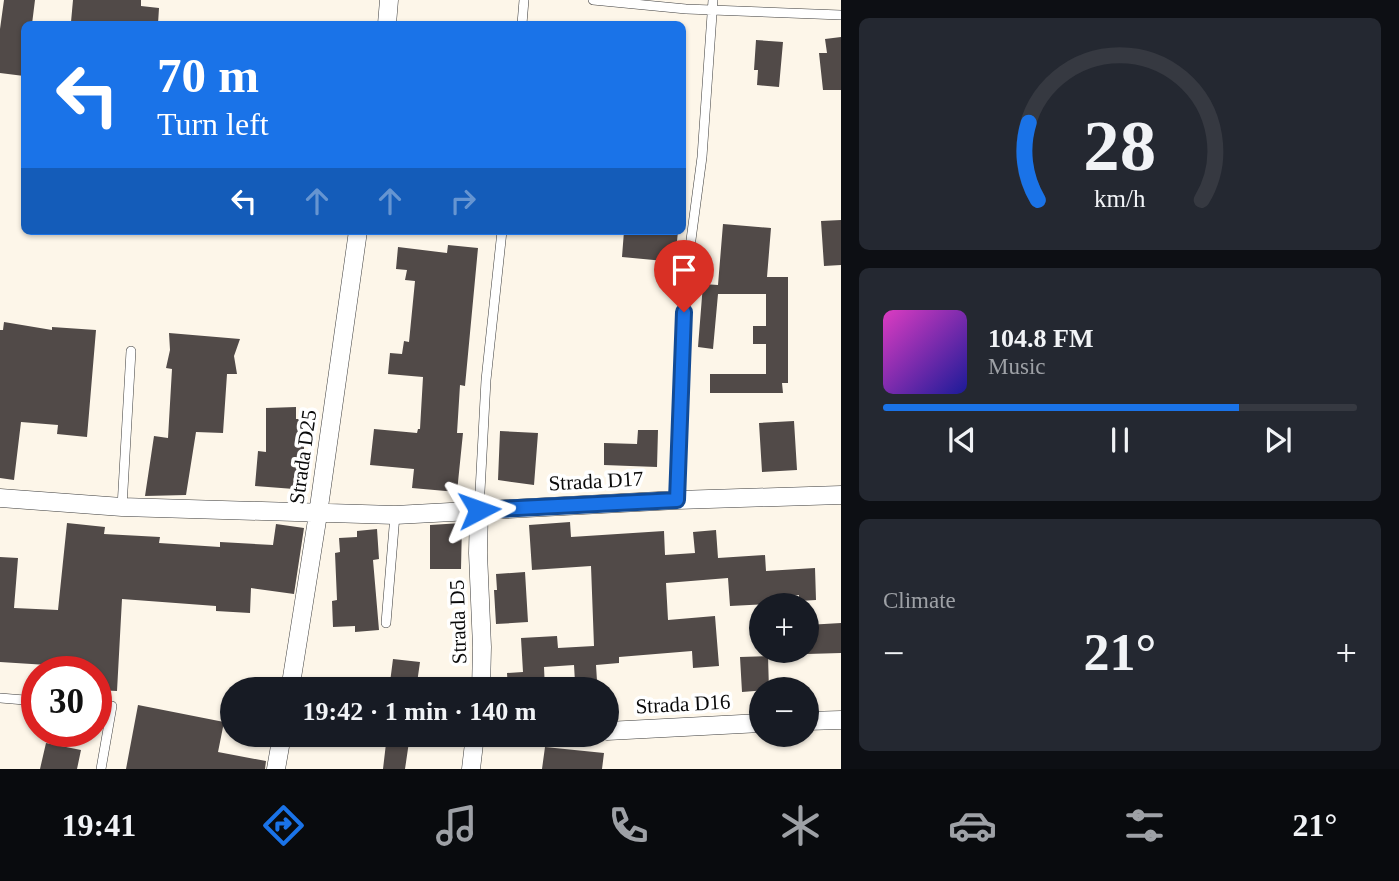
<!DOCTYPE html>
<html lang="en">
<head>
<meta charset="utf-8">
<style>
	body { margin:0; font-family:"Times New Roman",serif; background:#242831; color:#f1f3f6; height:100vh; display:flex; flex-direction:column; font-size:26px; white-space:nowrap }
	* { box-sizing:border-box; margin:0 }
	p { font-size:23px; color:#9ea1a6 }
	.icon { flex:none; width:38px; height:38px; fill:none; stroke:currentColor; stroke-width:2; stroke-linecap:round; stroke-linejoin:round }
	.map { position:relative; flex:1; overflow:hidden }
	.drawer { display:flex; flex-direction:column; gap:18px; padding:18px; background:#0d0f14; width:558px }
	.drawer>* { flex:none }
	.banner { position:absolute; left:21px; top:21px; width:665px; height:214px; border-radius:10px; box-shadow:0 2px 5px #0004; background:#1a73e8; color:#fff; overflow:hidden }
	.buttons { position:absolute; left:749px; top:593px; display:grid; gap:14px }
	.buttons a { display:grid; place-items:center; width:70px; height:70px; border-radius:50%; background:#171b24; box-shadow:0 2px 5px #0004; font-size:35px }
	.speed { position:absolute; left:21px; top:656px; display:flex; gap:14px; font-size:35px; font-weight:700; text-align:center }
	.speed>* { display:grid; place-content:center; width:91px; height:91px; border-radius:50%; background:#171b24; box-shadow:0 2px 5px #0004; line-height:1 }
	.speed .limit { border:10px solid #d22; background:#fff; color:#111 }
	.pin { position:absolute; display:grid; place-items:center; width:60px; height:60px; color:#fff; margin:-72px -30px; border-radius:50% 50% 50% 0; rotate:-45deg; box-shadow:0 0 7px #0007 }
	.pin .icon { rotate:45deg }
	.me { position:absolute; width:77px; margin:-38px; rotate:86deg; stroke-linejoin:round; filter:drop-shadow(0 0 5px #0008) }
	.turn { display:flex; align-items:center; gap:24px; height:147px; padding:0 21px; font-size:32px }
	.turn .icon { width:91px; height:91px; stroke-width:2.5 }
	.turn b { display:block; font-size:49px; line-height:60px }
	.lanes { display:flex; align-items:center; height:66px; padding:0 21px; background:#0003; justify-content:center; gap:35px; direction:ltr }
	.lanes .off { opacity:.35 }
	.big { font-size:52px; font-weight:700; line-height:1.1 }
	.drawer .tile { flex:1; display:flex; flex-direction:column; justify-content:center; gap:10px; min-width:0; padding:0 24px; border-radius:10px; background:#242831 }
	.drawer .dial { align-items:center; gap:0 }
	.dial svg { height:182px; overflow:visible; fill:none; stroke:#363941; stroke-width:7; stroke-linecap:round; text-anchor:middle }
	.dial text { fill:#f1f3f6; stroke:none }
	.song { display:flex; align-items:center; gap:21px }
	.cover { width:84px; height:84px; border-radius:10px; background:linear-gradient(135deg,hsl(310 70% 55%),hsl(240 70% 35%)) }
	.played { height:7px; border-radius:4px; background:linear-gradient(90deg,#1a73e8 75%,#363941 75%) }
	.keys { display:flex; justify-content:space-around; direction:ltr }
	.heat { display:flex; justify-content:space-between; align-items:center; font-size:38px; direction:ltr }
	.trip { position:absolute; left:220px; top:677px; width:399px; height:70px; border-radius:35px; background:#171b24; box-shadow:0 2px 5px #0004; font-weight:700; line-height:70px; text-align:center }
	.dock { display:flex; height:112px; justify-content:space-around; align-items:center; background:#090b0e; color:#9ea1a6 }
	.dock .icon { width:49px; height:49px }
	.dock .current { color:#1a73e8 }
	.dock b { font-size:32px; color:#f1f3f6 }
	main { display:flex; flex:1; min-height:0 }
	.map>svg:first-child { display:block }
	.building { fill:#514a48 }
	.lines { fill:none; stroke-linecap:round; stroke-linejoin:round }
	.service-casing { stroke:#3d3d3d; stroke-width:10 }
	.minor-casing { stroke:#3d3d3d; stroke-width:19 }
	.service { stroke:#fff; stroke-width:9 }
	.minor { stroke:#fff; stroke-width:18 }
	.route-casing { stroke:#114b97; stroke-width:18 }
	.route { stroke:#1a73e8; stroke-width:12 }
	.labels { text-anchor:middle; stroke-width:7; stroke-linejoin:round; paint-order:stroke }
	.street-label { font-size:21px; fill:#0a0a0a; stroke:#fff }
</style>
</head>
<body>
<main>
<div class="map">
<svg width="841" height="769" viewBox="0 0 841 769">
	<rect width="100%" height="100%" fill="#fdf6e9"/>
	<path class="building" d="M 4,0 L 35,0 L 32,24 L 24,24 L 24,76 L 0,73 L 0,29 Z
		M 73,0 L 141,0 L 141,6 L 159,8 L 158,24 L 90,24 L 71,22 Z
		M 841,37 L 841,90 L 823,90 L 819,53 L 827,53 L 825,39 Z
		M 756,40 L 783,42 L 779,87 L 757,85 L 758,70 L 754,70 Z
		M 841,220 L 841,265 L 824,266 L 821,221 Z
		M 723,224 L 771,228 L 767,277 L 788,277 L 788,383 L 782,383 L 783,393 L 710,393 L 710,374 L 766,374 L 766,344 L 753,344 L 753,326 L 766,326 L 766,294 L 718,294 L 713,349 L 698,347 L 703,284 L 718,285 Z
		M 624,231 L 678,231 L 675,262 L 622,257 Z
		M 448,245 L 478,248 L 465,386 L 460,385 L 457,433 L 463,433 L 457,492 L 412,488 L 414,469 L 370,465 L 374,429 L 417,433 L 418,429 L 420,429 L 423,377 L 388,374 L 390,353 L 402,354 L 404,341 L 409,342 L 415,281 L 405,280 L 407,270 L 396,269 L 398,247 L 447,253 Z
		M 4,322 L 52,330 L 52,327 L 96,330 L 87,437 L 57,434 L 58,425 L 21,422 L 14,480 L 0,478 L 0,330 L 3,330 Z
		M 169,333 L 240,339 L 234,356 L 237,374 L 227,374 L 223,433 L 196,432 L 186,495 L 145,496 L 154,436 L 168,438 L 172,369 L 166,368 L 170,350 Z
		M 296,407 L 296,419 L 304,419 L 304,455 L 310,455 L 307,490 L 255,486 L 258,451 L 266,452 L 266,408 Z
		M 794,421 L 797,470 L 762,472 L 759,423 Z
		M 638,430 L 658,430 L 657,467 L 604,465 L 604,443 L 637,444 Z
		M 500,431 L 538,433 L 534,485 L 498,480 Z
		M 570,522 L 571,537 L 664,531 L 665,555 L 695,553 L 693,532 L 716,530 L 718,558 L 765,555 L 766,571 L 815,568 L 816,600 L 799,601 L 799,595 L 768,597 L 768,604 L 730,606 L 728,578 L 666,583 L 668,620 L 715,616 L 719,666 L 693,668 L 692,651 L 619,657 L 619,663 L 596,665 L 597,681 L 575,682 L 574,665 L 544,667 L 545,690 L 508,690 L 507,673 L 523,672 L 521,638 L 557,636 L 558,648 L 594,646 L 591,566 L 532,570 L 529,525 Z
		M 67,523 L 105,527 L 104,534 L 160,537 L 159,543 L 220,547 L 220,542 L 273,545 L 276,524 L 304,528 L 294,594 L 251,588 L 250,613 L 216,611 L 216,606 L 122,599 L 117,691 L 96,690 L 96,672 L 63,672 L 63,666 L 0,662 L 0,557 L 18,558 L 14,608 L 58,610 Z
		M 462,523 L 461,569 L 430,569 L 430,525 Z
		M 377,529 L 379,559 L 373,560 L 379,630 L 355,632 L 355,626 L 333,627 L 332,601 L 337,600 L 335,553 L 340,552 L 339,538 L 357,537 L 357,531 Z
		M 525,572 L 528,622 L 496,624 L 494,590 L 497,590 L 496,574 Z
		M 841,623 L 841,653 L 807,654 L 807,625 Z
		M 768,656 L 769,690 L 742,692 L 740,657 Z
		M 393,659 L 420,662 L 416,690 L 389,690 Z
		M 138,705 L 224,722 L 218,752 L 266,761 L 265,769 L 126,769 Z
		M 387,735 L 410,735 L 405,769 L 383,769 Z
		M 46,743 L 81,750 L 77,769 L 40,769 Z
		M 545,747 L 604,753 L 602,769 L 542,769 Z"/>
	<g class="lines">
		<defs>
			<path id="service" d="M 593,0 L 686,9 L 841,15
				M 522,24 L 524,0
				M 677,500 L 679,392 L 685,285 L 702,157 L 713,0
				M 122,507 L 131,351
				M 479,510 L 486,380 L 502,231
				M 386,623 L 395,515
				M 0,698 L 37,701
				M 96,705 L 112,706 L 101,769"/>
			<path id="minor" d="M 387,24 L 389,0
				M 0,498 L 122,507 L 395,515 L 677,500 L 841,495
				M 479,510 L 478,553 L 482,647 L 481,690
				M 290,690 L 318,514 L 358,231
				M 807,721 L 841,720
				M 607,731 L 761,723
				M 475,737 L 514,735
				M 276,769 L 282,735
				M 471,769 L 475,735"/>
		</defs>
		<use href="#service" class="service-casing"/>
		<use href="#minor" class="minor-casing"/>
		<use href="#service" class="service"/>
		<use href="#minor" class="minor"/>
	</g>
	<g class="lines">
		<defs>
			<path id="route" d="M 479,510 L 677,500 L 684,312"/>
		</defs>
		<use href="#route" class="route-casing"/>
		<use href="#route" class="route"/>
	</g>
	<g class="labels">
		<g class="street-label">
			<text transform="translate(303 457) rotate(-82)" y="7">Strada D25</text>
			<text transform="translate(596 481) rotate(-3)" y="7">Strada D17</text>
			<text transform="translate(458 622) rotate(-92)" y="7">Strada D5</text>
			<text transform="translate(683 704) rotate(-3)" y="7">Strada D16</text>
		</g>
	</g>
</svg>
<div class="buttons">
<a>+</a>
<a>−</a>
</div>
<div class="speed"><div class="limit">30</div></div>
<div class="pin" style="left:684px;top:312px;background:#d93025"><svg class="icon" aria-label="arrive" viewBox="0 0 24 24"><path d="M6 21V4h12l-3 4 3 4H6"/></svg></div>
<svg class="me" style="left:479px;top:510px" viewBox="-20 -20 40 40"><path d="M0-17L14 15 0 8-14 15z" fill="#1a73e8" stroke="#fff" stroke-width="4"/></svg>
<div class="trip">19:42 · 1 min · 140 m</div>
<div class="banner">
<div class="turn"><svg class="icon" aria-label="left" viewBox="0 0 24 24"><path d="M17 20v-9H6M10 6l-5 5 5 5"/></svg><div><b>70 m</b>Turn left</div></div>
<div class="lanes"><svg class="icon" aria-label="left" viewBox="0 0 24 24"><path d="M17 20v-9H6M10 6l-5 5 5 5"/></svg><svg class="icon off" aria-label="ahead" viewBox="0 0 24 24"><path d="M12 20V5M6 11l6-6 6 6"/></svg><svg class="icon off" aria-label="ahead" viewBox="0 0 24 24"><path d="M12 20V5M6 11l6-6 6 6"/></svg><svg class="icon off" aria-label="right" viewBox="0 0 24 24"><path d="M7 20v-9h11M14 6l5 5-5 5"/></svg></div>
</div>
</div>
<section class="drawer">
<div class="tile dial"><svg viewBox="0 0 100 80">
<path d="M14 69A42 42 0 1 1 86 69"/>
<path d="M14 69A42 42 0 0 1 10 35" stroke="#1a73e8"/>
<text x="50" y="56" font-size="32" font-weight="700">28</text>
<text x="50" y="72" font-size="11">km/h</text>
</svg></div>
<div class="tile">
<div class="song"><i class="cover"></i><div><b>104.8 FM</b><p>Music</p></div></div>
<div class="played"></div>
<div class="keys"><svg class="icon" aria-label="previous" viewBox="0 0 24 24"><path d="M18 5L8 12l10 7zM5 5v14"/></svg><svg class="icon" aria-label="pause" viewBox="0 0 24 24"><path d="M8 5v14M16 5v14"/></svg><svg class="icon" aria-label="next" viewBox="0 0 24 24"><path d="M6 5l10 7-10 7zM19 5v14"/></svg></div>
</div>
<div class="tile"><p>Climate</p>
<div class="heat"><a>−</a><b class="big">21°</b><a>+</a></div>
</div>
</section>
</main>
<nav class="dock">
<b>19:41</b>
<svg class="icon current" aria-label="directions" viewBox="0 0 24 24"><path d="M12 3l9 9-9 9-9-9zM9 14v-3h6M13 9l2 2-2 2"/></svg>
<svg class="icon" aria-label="music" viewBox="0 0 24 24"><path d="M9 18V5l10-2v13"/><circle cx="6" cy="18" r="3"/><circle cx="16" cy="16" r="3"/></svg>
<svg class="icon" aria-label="phone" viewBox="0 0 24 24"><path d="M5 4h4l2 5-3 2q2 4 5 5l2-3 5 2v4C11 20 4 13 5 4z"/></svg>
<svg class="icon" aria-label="climate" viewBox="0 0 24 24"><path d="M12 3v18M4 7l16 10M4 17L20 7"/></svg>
<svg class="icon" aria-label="car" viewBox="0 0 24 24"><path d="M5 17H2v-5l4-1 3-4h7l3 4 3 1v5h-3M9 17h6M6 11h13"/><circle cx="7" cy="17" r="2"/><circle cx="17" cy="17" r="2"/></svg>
<svg class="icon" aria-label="filters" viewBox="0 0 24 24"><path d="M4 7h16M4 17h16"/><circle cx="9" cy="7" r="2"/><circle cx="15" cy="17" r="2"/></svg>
<b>21°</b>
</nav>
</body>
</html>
